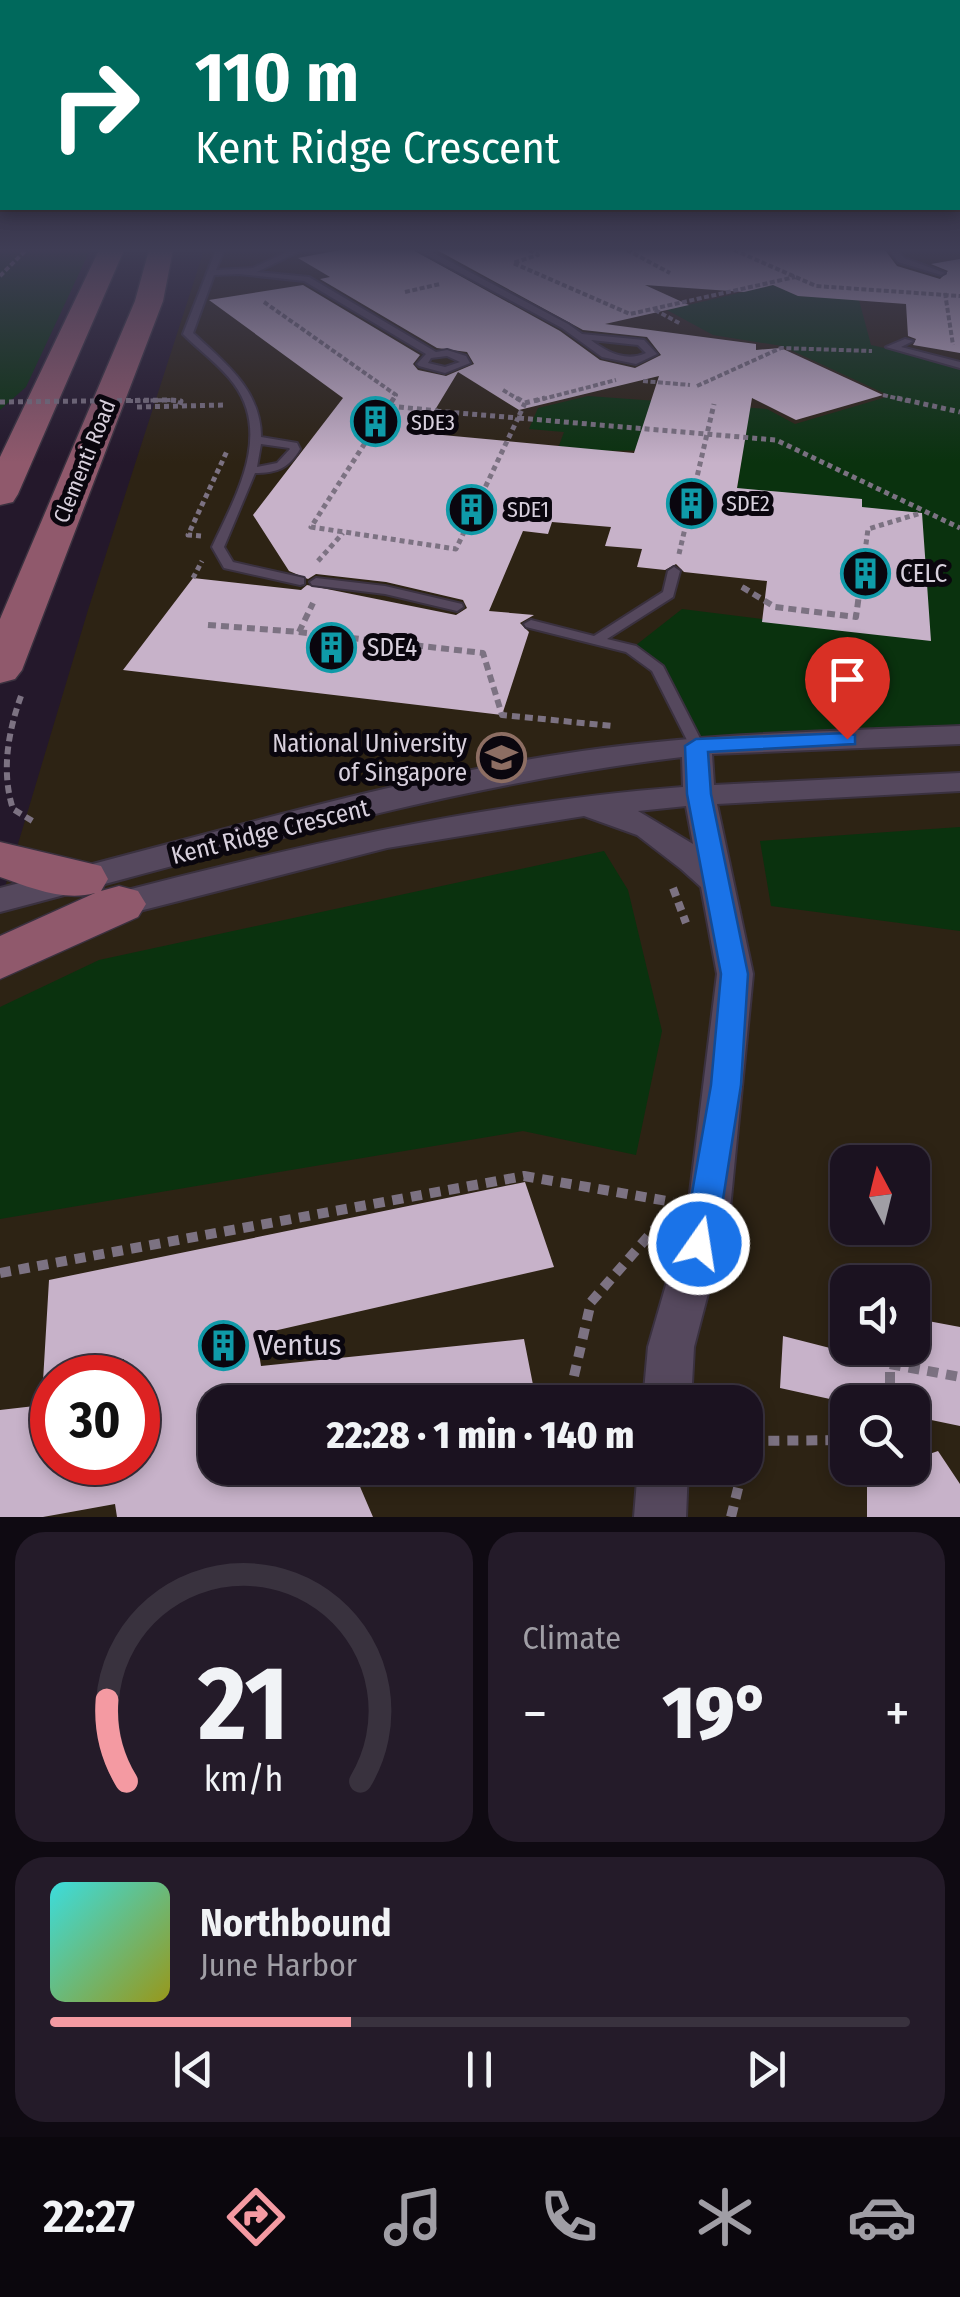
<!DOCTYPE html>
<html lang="en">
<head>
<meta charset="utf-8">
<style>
	body { margin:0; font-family:"Fira Sans Condensed",sans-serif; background:#241b29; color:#f1f3f6; height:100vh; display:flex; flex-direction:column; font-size:38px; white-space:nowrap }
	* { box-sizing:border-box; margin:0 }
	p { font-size:32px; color:#a09ea5 }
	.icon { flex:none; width:55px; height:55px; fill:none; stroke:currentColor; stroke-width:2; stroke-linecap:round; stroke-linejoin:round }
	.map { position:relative; height:1517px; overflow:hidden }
	.drawer { display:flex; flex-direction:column; gap:15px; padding:15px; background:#0f0a12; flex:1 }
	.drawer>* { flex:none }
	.guide { position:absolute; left:0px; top:0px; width:960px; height:210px; box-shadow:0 5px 15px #0003,0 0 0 2px #39323e; background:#00695c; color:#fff; overflow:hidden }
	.needle { width:65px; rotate:353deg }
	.fabs { position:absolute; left:830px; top:1145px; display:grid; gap:20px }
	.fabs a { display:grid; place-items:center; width:100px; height:100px; border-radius:20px; background:#1b1220; box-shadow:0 5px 15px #0003,0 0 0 2px #39323e; font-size:50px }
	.speed { position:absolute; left:30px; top:1355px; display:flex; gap:20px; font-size:50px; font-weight:700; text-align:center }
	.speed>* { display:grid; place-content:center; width:130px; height:130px; border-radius:50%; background:#1b1220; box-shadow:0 5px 15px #0003,0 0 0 2px #39323e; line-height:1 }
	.speed .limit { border:15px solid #d22; background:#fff; color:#111 }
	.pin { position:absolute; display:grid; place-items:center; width:85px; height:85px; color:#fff; margin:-102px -42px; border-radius:50% 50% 50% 0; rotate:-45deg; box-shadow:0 0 10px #0007 }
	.pin .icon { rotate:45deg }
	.me { position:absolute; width:110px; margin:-55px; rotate:13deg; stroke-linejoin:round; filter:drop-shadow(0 0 8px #0008) }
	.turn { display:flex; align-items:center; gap:35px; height:210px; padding:0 30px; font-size:45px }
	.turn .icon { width:130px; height:130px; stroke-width:2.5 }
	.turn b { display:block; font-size:70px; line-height:85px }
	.big { font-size:75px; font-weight:800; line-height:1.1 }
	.drawer .tile { flex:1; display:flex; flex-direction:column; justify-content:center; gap:15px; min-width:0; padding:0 35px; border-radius:30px; background:#241b29 }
	.drawer .dial { align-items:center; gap:0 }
	.dial svg { height:260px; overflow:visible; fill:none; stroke:#39323e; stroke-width:7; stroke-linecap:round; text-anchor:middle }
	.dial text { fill:#f1f3f6; stroke:none }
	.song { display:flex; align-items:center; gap:30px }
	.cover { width:120px; height:120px; border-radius:15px; background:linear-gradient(135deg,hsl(180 70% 55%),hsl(60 70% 35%)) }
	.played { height:10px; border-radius:5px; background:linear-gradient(90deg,#f49aa2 35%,#39323e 35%) }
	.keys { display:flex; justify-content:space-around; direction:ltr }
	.heat { display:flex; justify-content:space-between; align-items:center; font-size:55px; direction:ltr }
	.drawer .tiles { flex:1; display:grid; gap:15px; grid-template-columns:1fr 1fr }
	.tile:last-child { grid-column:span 2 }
	.trip { position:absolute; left:198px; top:1385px; width:565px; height:100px; border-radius:30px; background:#1b1220; box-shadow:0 5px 15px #0003,0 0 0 2px #39323e; font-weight:800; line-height:100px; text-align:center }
	.menu { display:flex; height:160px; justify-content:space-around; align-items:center; background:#0b070d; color:#a09ea5 }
	.menu .icon { width:70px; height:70px }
	.menu .on { color:#f49aa2 }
	.menu b { font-size:45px; color:#f1f3f6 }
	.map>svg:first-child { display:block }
	.education { fill:#2d2314; fill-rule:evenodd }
	.green { fill:#0a320e }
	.building { fill:#c7b2c9; fill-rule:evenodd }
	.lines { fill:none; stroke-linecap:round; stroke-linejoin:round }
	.lane-casing { stroke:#3a313f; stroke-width:4 }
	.street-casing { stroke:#3a313f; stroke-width:4 }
	.primary-casing { stroke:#3a313f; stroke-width:3 }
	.path-far4 { stroke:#7c7282; stroke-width:4; stroke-dasharray:5 2.5; stroke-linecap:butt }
	.path-far3 { stroke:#7c7282; stroke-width:5; stroke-dasharray:5 4; stroke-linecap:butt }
	.path-far2 { stroke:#7c7282; stroke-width:6; stroke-dasharray:8 5; stroke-linecap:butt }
	.path-far1 { stroke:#7c7282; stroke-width:8; stroke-dasharray:9 6; stroke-linecap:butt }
	.path { stroke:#7c7282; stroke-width:10; stroke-dasharray:11 8; stroke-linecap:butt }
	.lane { fill:#55485d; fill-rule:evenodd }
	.street { fill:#55485d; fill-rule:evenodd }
	.primary { fill:#90596c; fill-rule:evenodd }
	.path-bridge-far1 { stroke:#7c7282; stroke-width:4; stroke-dasharray:5 2.5; stroke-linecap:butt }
	.path-bridge { stroke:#7c7282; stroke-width:5; stroke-dasharray:5 4; stroke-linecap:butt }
	.route { fill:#1a73e8; stroke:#114b97; stroke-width:2.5 }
	.labels { text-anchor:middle; stroke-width:10; stroke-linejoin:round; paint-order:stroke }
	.far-poi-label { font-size:22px; fill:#d8d0dd; stroke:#0a060e; text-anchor:start }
	.far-street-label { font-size:22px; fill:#d8d0dd; stroke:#0a060e }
	.poi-label { font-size:25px; fill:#d8d0dd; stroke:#0a060e; text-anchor:start }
	.street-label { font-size:25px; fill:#d8d0dd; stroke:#0a060e }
	.near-poi-label { font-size:30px; fill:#d8d0dd; stroke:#0a060e; text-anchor:start }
</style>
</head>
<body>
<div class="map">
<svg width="960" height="1517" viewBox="0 0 960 1517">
	<rect width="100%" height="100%" fill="#24182b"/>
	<path class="education" d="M 204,250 L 960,250 L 960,1517 L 0,1517 L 0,904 L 88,610 ZM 848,1162 L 912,1162 L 912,1228 L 848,1228 ZM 848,1282 L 912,1282 L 912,1348 L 848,1348 ZM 52,1378 L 138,1378 L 138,1462 L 52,1462 ZM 215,1402 L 745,1402 L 745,1468 L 215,1468 ZM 848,1402 L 912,1402 L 912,1468 L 848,1468 Z"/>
	<path class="green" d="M 0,250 L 90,250 L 26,387 L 0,410 Z
		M 773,285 L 798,296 L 859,300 L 871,345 L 960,365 L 960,735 L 697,746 L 658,669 L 631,649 L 682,609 L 931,640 L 862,507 L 737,490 L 743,450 L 557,451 L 564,432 L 529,429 L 538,408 L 588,396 L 767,409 L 795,424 L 890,396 L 782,346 L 713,335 L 667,310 Z
		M 960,827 L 960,931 L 771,906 L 760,841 Z
		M 604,851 L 628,890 L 662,1031 L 636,1155 L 523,1131 L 0,1219 L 0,1007 L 99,960 Z"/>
	<path class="building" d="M 340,250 L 413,250 L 560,331 L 600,360 L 635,368 L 661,355 L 647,337 L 583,330 L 437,250 L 885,250 L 897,266 L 940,279 L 948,271 L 931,264 L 960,259 L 960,353 L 913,345 L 916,339 L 908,336 L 906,304 L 798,296 L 773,285 L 744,292 L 645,285 L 689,305 L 605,324 L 756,344 L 756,350 L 781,348 L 883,395 L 796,420 L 752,398 L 737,488 L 862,499 L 862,507 L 922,513 L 931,641 L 762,622 L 767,581 L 684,572 L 676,564 L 665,570 L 637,567 L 642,549 L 605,546 L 611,527 L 552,522 L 548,534 L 523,531 L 489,611 L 534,615 L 520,623 L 529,632 L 502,715 L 123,670 L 193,578 L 301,590 L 307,585 L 456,615 L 467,608 L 463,600 L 386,582 L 316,574 L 308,579 L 289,571 L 253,515 L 343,398 L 209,300 L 303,285 L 420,355 L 413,364 L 418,370 L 446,376 L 474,364 L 467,352 L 437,348 L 320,279 L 330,277 L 298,258 ZM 458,372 L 519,410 L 659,376 L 634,453 L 421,433 Z
		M 525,1182 L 554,1267 L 256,1335 L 261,1366 L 524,1339 L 536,1400 L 215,1402 L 215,1468 L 352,1468 L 373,1517 L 117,1517 L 115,1504 L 43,1517 L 0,1517 L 0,1410 L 52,1404 L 52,1462 L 138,1462 L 138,1378 L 124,1378 L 124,1359 L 43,1381 L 49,1280 Z
		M 912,1318 L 960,1327 L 960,1426 L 912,1416 L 912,1402 L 848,1403 L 780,1388 L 783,1336 L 830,1348 L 912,1348 Z
		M 938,1451 L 960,1484 L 960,1517 L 867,1517 L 867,1477 L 893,1468 L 912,1468 L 912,1460 Z"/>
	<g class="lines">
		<defs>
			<path id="lane" d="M 216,250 L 224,250 L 216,270 L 253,268 L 291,250 L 302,250 L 257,272 L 309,277 L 436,352 L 447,350 L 466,356 L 470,363 L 445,373 L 419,366 L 417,364 L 426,354 L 304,281 L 239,274 L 214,275 L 193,333 C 225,363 261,390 261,437 L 297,443 L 300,449 C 289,468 277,473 255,473 L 224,547 L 233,562 L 304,578 L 304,584 L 300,585 L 224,568 L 212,547 C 235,497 272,436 234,384 C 220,365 200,351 183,334 ZM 447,356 L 460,362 L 445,367 L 428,363 L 431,358 ZM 261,444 L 289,448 L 290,449 L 277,463 L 257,467 Z
				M 417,250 L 428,250 L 568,324 L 582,334 L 644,340 L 657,354 L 636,364 L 602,357 L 562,328 ZM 591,340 L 638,345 L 646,353 C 626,362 608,353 591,340 Z
				M 889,250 L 897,250 L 904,258 L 945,273 L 941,275 L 898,262 Z
				M 905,339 L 913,341 L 901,347 L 960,362 L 960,368 L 886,347 Z
				M 674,567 L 680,571 L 673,597 L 607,639 L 636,646 L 663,666 L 704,746 L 697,750 L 690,746 L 652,671 L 626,652 L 526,627 L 524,624 L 531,620 L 594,636 L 663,592 L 668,571 Z
				M 316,578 L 385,586 L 462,604 L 463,607 L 457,611 L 385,594 L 312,585 L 310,582 Z"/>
			<path id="street" d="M 960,726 L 960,744 L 712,754 L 714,785 L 960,773 L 960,791 L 717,804 L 753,974 L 730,1209 L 694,1347 L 691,1402 L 643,1402 L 648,1347 L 688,1209 L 717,974 L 701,887 L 681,869 L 637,835 L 584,816 L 387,848 L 104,920 L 92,916 L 87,908 L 92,900 L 104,896 C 295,846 485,802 683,787 L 682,757 C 450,785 226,853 0,912 L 0,888 C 192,840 386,779 582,751 C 707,733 834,731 960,726 ZM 686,806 L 693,844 L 638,811 Z
				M 638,1468 L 688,1468 L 686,1517 L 634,1517 Z"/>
			<path id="primary" d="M 99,250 L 124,250 L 18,494 L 13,502 L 0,505 L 0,457 Z
				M 149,250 L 173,250 L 163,301 L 22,670 L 15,679 L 0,683 L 0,619 L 135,301 Z
				M 0,842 L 101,866 L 108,879 L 101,891 L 119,886 L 138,891 L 146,904 L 138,917 L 0,979 L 0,936 L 95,893 C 64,902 29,887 0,877 Z"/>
		</defs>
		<use href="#lane" class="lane-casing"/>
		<use href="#street" class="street-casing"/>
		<use href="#primary" class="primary-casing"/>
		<path class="path-far4" d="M 529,250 L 538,255 L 513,263 L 630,314 L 795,277
			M 627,250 L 670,273
			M 734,250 L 816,286 L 960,296
			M 0,276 L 26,250
			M 405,292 L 440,284
			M 945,293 L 953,345
			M 264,302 L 396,395 L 392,401
			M 655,310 L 681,324
			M 643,381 L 690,385
			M 697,386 L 781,348 L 872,351
			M 503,390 L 521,401
			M 883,395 L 908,401
			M 171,400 L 176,401
			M 535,401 L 616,380"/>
		<path class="path-far3" d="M 394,398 L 311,527 L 456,549 L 518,418 L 434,411
			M 517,398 L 525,403 L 518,418 L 776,440 L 960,528
			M 897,398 L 960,412
			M 171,400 L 181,401 L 179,406
			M 525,403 L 545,398
			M 390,406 L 438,411
			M 137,407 L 225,405
			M 201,536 L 188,535 L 228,449
			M 679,554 L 714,404
			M 318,561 L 343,533
			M 193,578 L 202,561
			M 742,587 L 746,589
			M 860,589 L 868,529 L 921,513"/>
		<path class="path-far2" d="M 742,587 L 775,607 L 856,617 L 860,587
			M 208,625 L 299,632 L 313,603
			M 299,632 L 483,653 L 502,715 L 613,726
			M 21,696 C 8,732 1,772 13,809 L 34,822"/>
		<path class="path-far1" d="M 673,888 L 686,923"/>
		<path class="path" d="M 0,1273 L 524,1176 L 673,1202
			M 574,1376 L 591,1302 L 665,1217
			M 890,1402 L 890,1364 L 960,1377
			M 745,1460 L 750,1441 L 848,1440
			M 731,1517 L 743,1468"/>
		<use href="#lane" class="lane"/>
		<use href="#street" class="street"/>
		<use href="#primary" class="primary"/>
		<path class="path-bridge-far1" d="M 128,401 L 171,400"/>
		<path class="path-bridge" d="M 0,402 L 171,400"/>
	</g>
	<linearGradient id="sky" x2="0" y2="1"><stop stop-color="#140d18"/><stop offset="0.54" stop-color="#3f3d55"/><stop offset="1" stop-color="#3f3d55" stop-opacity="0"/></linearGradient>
	<rect width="960" height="463" fill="url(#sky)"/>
	<path class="route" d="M 847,733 L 855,735 L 855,744 L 708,752 L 711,794 L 748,974 L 741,1085 L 716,1244 L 711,1254 L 699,1258 L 688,1254 L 683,1244 L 711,1085 L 721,974 L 687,794 L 685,746 L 696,739 Z"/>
	<defs>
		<symbol id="building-ring" viewBox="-11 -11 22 22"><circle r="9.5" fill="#0a060e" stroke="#0f9aa8" stroke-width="1.5"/><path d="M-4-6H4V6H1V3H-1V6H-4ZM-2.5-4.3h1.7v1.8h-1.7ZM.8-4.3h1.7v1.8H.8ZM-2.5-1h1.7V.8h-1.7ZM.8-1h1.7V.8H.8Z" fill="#0f9aa8"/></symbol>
		<symbol id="university-ring" viewBox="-11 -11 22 22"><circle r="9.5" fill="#0a060e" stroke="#8d6e63" stroke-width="1.5"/><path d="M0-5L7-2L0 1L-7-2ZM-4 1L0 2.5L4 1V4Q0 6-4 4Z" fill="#8d6e63"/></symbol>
	</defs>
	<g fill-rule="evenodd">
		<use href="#building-ring" x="348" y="394" width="55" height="55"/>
		<use href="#building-ring" x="664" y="476" width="55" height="55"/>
		<use href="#building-ring" x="444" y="482" width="55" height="55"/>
		<use href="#building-ring" x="838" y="546" width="55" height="55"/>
		<use href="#building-ring" x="304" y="620" width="55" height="55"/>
		<use href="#university-ring" x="474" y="730" width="55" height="55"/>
		<use href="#building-ring" x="196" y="1318" width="55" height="55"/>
	</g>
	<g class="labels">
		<g class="far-poi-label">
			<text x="411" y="430">SDE3</text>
			<text x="726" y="511">SDE2</text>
			<text x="507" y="517">SDE1</text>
		</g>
		<g class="far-street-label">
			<text transform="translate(84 461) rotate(-68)" y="8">Clementi Road</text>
		</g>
		<g class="poi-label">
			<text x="900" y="582">CELC</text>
			<text x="367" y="656">SDE4</text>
			<text x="467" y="752" text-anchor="end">National University<tspan x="467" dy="29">of Singapore</tspan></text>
		</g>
		<g class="street-label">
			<text transform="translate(270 831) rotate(-14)" y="9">Kent Ridge Crescent</text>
		</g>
		<g class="near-poi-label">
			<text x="258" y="1355">Ventus</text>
		</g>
	</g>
</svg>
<div class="fabs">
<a><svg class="needle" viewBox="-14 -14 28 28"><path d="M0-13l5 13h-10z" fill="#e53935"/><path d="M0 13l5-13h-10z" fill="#a09ea5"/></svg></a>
<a><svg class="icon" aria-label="sound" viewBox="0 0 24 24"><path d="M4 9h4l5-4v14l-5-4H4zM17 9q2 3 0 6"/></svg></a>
<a><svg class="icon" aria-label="search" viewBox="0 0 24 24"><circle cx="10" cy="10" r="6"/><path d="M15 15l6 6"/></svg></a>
</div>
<div class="speed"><div class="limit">30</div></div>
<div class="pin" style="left:847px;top:739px;background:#d93025"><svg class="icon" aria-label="arrive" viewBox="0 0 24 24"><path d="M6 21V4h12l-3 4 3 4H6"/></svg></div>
<svg class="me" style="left:699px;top:1244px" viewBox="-20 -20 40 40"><circle r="17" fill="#1a73e8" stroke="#fff" stroke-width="3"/><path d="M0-11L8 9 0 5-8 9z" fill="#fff"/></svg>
<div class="trip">22:28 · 1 min · 140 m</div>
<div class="guide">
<div class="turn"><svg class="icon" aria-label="right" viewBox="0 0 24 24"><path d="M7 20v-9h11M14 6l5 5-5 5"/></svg><div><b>110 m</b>Kent Ridge Crescent</div></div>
</div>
</div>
<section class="drawer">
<div class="tiles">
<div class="tile dial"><svg viewBox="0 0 100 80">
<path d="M14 69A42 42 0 1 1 86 69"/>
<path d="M14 69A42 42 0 0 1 8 44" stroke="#f49aa2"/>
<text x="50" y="56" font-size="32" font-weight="700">21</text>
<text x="50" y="72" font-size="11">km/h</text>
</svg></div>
<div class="tile"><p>Climate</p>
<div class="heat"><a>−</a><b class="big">19°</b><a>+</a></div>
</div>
<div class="tile">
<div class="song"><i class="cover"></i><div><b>Northbound</b><p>June Harbor</p></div></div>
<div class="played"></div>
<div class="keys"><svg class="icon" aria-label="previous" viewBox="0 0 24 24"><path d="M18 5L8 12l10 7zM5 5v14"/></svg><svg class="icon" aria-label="pause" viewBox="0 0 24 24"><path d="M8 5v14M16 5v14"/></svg><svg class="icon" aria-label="next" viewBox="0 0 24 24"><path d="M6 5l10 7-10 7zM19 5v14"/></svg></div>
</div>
</div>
</section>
<nav class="menu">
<b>22:27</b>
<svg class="icon on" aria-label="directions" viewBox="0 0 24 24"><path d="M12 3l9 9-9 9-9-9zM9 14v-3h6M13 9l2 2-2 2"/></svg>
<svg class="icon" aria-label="music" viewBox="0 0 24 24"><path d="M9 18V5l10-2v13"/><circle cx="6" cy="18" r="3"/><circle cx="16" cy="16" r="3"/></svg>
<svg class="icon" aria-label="phone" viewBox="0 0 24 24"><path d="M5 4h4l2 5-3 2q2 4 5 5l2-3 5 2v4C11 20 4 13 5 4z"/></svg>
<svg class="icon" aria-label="climate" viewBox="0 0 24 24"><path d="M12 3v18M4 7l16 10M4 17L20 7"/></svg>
<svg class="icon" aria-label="car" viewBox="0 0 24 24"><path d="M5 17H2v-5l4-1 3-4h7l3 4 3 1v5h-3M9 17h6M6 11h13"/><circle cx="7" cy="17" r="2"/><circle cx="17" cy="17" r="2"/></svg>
</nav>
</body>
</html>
